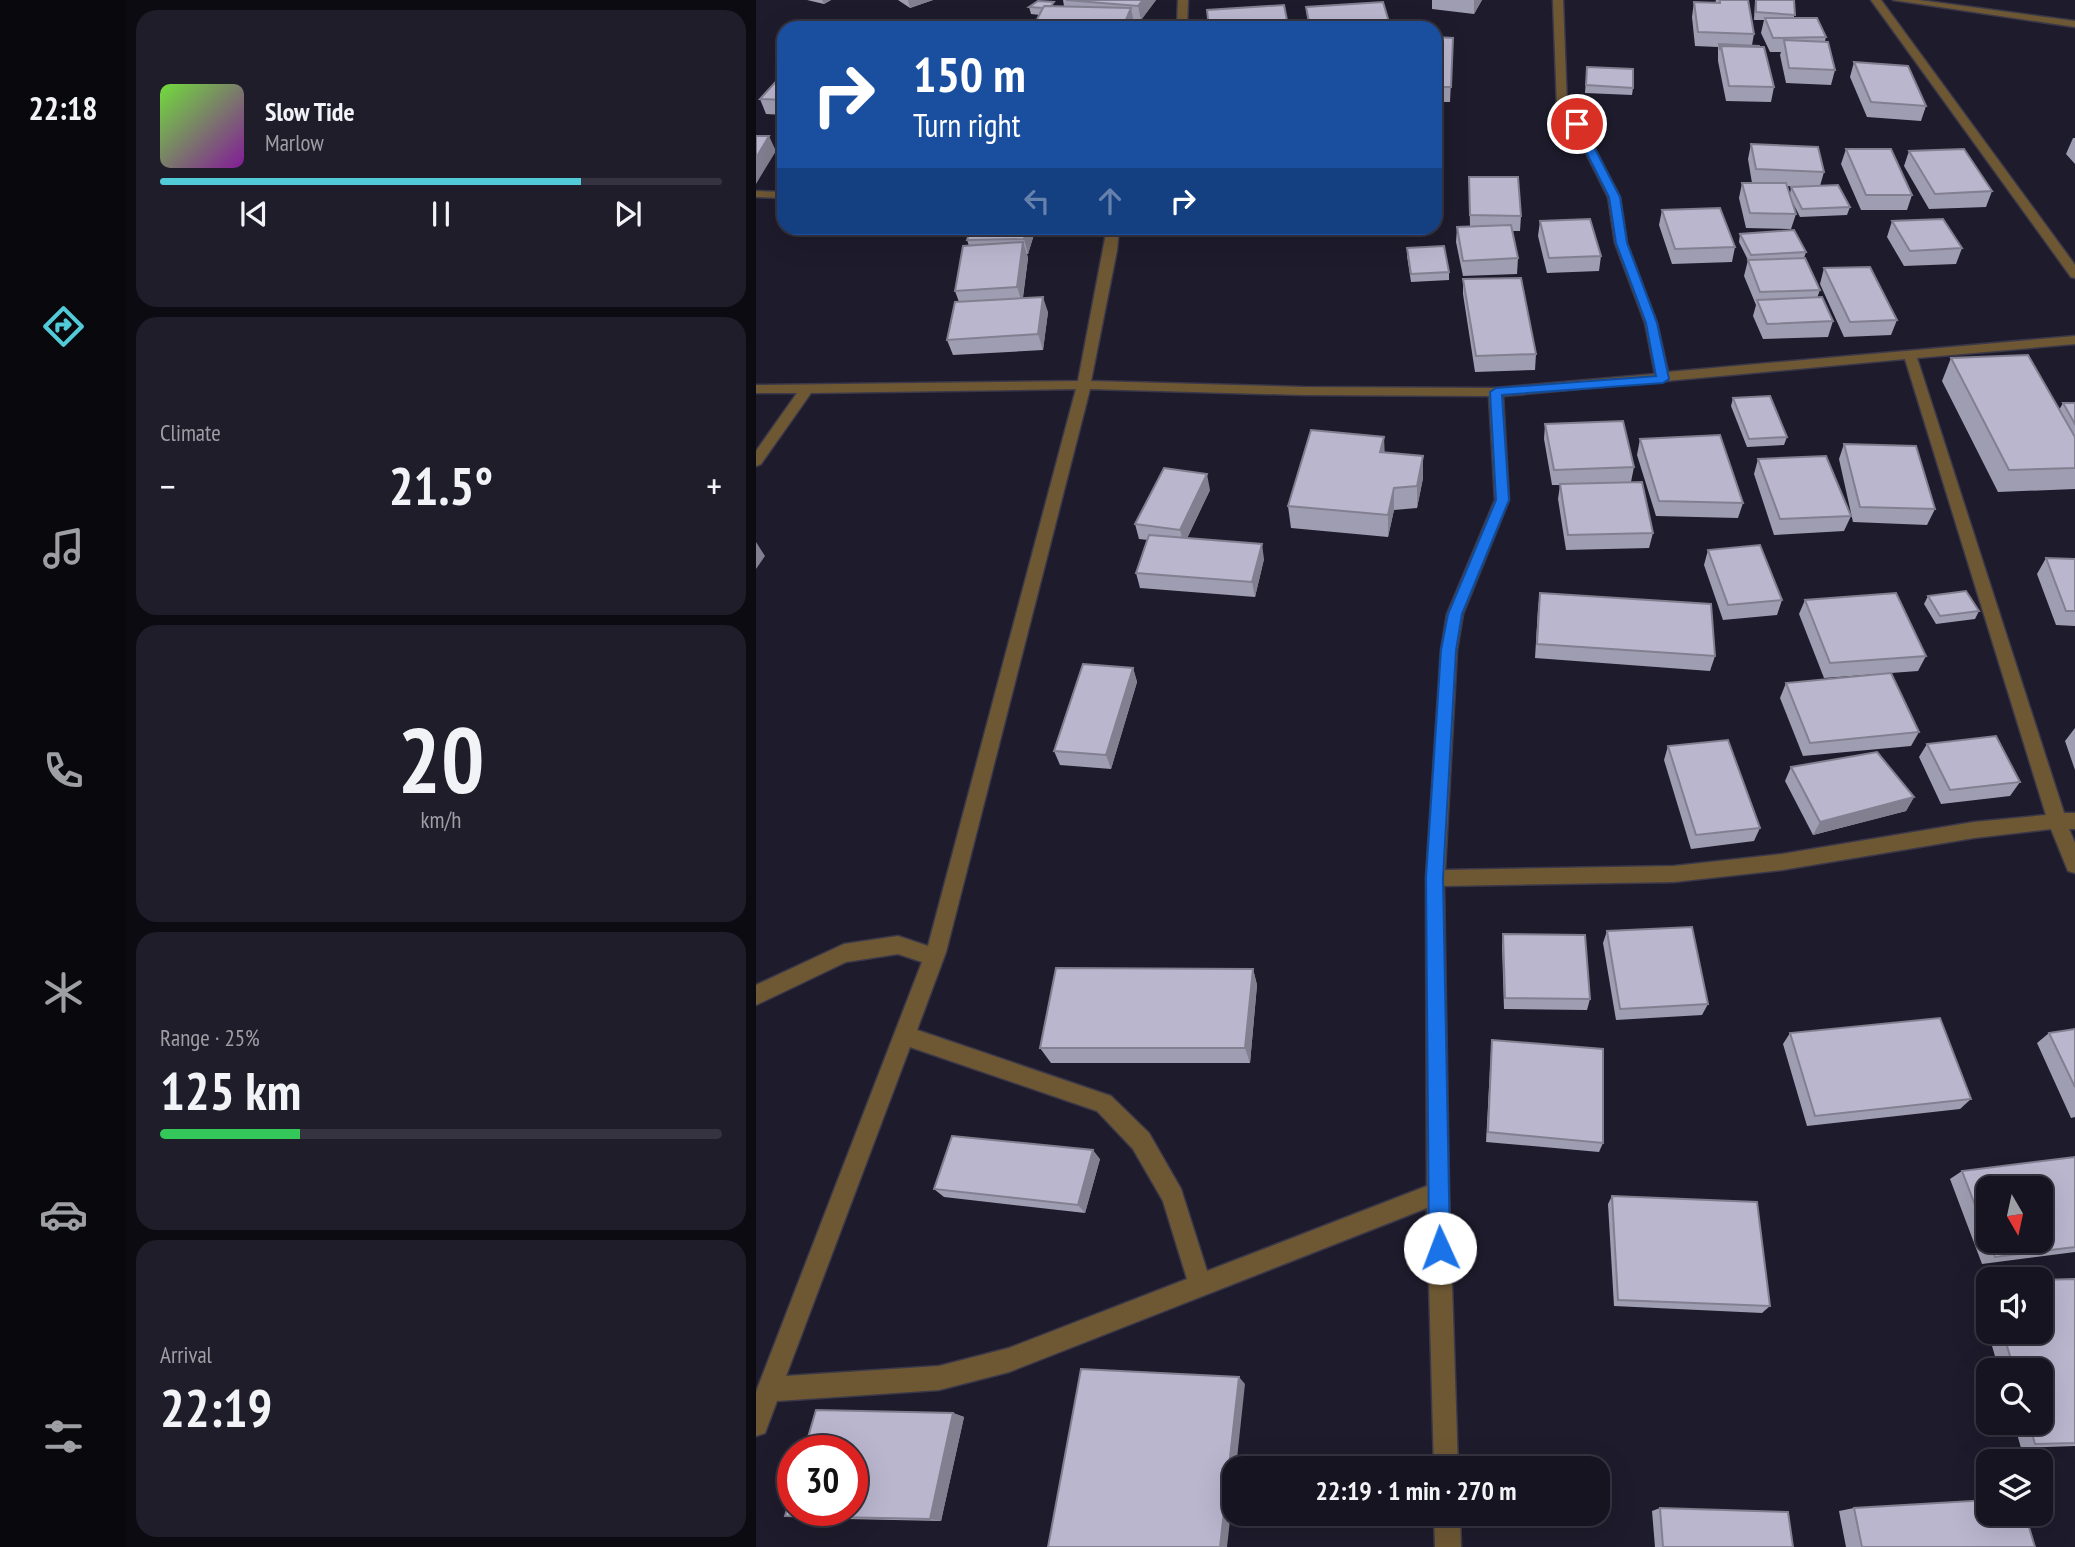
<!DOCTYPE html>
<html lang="en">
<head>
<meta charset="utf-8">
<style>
	body { margin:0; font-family:"PT Sans Narrow",sans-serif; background:#1f1d2a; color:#f1f3f6; height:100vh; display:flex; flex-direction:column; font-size:26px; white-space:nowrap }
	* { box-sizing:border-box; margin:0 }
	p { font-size:23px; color:#9e9ea5 }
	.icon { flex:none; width:38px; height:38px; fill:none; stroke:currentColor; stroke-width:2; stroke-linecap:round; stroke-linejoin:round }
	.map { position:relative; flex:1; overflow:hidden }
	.side { display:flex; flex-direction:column; gap:10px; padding:10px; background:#0c0b12; width:630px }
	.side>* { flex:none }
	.banner { position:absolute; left:21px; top:21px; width:665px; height:214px; border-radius:21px; box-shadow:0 7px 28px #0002,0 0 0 2px #35333f; background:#1a4fa0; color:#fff; overflow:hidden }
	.needle { width:46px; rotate:171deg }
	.controls { position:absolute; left:1220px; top:1176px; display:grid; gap:14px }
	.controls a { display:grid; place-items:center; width:77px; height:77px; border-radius:14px; background:#161421; box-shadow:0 7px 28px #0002,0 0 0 2px #35333f; font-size:35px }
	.speed { position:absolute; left:21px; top:1435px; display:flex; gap:14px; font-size:35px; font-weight:700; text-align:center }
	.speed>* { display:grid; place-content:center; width:91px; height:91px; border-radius:50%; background:#161421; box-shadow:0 7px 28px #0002,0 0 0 2px #35333f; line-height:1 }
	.speed .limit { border:10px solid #d22; background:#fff; color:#111 }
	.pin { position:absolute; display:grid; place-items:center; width:60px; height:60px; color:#fff; margin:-30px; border:4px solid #fff; border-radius:50%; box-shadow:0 2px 7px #0007 }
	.me { position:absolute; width:77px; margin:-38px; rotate:358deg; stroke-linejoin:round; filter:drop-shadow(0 0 5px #0008) }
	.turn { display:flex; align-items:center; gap:24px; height:147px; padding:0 21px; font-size:32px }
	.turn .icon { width:91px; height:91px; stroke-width:2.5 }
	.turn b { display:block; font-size:49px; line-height:60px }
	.lanes { display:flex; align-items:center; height:66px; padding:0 21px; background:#0003; justify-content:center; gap:35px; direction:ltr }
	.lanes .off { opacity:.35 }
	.big { font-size:52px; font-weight:700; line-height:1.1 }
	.side .card { flex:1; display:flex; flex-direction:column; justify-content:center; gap:10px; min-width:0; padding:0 24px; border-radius:21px; background:#1f1d2a }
	.side .dial { align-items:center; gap:0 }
	.dial b { font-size:91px; line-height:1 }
	.song { display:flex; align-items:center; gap:21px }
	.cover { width:84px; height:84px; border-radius:10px; background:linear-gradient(135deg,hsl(100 70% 55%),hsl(290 70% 35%)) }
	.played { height:7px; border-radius:4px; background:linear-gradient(90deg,#52cbd9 75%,#35333f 75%) }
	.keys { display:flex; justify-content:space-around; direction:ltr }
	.heat { display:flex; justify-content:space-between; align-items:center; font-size:38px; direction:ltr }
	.charge { height:10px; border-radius:5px; background:linear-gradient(90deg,#34c759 25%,#35333f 0) }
	.trip { position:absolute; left:466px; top:1456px; width:388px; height:70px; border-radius:21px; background:#161421; box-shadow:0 7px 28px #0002,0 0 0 2px #35333f; font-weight:700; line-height:70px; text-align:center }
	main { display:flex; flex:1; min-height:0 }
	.tabs { display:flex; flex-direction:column; width:126px; justify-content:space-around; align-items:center; background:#09080d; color:#9e9ea5 }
	.tabs .icon { width:49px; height:49px }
	.tabs .on { color:#52cbd9 }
	.tabs b { font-size:32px; color:#f1f3f6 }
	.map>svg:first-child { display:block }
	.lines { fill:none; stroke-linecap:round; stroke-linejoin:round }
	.minor-casing { stroke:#3b3849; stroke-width:3 }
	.minor { fill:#6e5834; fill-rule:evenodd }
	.wall { fill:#9f9db1; fill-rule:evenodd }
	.shaded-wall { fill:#827f90 }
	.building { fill:#b9b6ce; stroke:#827f90; stroke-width:2 }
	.route { fill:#1a73e8; stroke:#114b97; stroke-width:2 }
</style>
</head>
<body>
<main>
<nav class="tabs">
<b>22:18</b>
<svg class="icon on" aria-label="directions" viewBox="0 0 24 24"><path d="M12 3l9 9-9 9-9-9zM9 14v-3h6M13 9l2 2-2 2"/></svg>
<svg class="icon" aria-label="music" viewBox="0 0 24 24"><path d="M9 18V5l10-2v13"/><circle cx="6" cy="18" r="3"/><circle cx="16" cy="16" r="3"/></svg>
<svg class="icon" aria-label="phone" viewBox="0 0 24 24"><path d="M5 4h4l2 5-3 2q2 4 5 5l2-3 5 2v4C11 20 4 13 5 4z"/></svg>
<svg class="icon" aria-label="climate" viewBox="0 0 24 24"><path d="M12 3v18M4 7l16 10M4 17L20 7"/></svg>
<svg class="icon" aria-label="car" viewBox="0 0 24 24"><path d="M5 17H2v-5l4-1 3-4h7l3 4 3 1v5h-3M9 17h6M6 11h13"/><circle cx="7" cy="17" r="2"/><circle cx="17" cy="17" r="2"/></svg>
<svg class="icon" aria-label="filters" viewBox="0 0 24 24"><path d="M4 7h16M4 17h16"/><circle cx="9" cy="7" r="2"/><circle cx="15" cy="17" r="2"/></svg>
</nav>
<section class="side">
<div class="card">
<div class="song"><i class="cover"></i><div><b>Slow Tide</b><p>Marlow</p></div></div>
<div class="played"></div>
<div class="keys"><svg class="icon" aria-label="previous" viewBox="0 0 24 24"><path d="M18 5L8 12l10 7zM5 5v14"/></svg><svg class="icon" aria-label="pause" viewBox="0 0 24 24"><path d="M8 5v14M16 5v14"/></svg><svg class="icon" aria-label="next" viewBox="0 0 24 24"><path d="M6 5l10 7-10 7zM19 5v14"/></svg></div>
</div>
<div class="card"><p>Climate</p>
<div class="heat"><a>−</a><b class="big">21.5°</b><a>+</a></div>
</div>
<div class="card dial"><b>20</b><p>km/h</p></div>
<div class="card"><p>Range · 25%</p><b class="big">125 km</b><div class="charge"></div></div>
<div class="card"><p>Arrival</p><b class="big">22:19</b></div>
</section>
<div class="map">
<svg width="1319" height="1547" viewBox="0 0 1319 1547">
	<rect width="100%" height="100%" fill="#1e1b2c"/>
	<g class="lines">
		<defs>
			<path id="minor" d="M 422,0 L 432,0 L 431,28 L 421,28 Z
				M 797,0 L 807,0 L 811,106 L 826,124 L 864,197 L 871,243 L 901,323 L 912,372 L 1319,336 L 1319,344 L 1161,358 L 1308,813 L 1319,813 L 1319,829 L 1313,829 L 1319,843 L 1319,873 L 1312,871 L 1295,829 L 1218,838 L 1026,870 L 918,882 L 688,886 L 693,1193 L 702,1468 L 678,1468 L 671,1208 L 253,1372 L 183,1390 L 21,1401 L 9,1433 L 0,1436 L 0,1392 L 166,962 L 142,954 L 90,962 L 0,1005 L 0,985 L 88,944 L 142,936 L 172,946 L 320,389 L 55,393 L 5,464 L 0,466 L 0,451 L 41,393 L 0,393 L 0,385 L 322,381 L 351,228 L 363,228 L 361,250 L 335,381 L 547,387 L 740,388 L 899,374 L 889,323 L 859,243 L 852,197 L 816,125 L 801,106 ZM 1149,359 L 1290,815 L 1218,822 L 1026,854 L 918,866 L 689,870 L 701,650 L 707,614 L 753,500 L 747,396 ZM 334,389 L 547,395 L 733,396 L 739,500 L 691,614 L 685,650 L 670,878 L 671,1186 L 451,1271 L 425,1189 L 393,1133 L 355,1096 L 161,1030 L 190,952 ZM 154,1047 L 341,1111 L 377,1149 L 407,1201 L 431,1279 L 253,1348 L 183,1366 L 30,1376 Z
				M 1115,0 L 1125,0 L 1319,265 L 1319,278 L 1315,277 Z
				M 1137,0 L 1163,0 L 1319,21 L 1319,27 Z
				M 0,191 L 28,192 L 28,198 L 0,197 Z
				M 678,1514 L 704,1514 L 705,1547 L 679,1547 Z"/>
		</defs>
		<use href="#minor" class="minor-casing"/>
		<use href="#minor" class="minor"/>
	</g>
	<path class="wall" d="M 51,0 L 75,0 L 68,4 Z
		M 142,0 L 177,0 L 154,8 Z
		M 307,0 L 400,0 L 385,20 L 377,20 L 378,23 L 375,28 L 262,28 L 279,28 L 278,25 L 284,15 L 275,14 L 273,7 L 308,6 Z
		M 676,0 L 726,0 L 718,14 L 676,9 Z
		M 960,0 L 992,0 L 998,34 L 996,45 L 1018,87 L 1015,102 L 970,101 L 962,61 L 962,47 L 939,46 L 936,17 L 938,2 L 959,3 Z
		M 999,0 L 1038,0 L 1038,18 L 1070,37 L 1069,41 L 1079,70 L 1075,85 L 1030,83 L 1024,55 L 1025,52 L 1014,52 L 1005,33 L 1008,20 L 998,20 Z
		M 528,5 L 532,28 L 453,28 Z
		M 550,7 L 633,22 L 633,28 L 552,28 Z
		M 679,37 L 697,38 L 694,102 L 679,102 Z
		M 1098,62 L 1170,106 L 1165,121 L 1111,117 L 1094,77 Z
		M 831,67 L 877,88 L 876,95 L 829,93 Z
		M 28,78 L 28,115 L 10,114 L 4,99 Z
		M 1317,138 L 1319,138 L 1319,164 L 1310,154 Z
		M 995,144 L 1068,172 L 1064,186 L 1094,207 L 1091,215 L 1044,217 L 1035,199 L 1040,214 L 1035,229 L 990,228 L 983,198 L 986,183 L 996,183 L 992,159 ZM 1031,186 L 1054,186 L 1035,187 L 1034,194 Z
		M 1090,149 L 1156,195 L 1151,210 L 1105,210 L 1085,164 Z
		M 1153,151 L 1236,191 L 1230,207 L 1173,209 L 1148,166 Z
		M 713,177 L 765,216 L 764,231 L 756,231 L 762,258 L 761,274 L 707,276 L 700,242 L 701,227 L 714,226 Z
		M 906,210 L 979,247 L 976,262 L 916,264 L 903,225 Z
		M 784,221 L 845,256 L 843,271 L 791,273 L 782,236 Z
		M 1136,221 L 1206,248 L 1200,264 L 1148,266 L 1131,237 Z
		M 280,228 L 272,254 L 271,254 L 272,258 L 267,298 L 292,312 L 287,350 L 197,355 L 191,340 L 203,302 L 199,291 L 213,246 L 211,240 Z
		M 984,234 L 1050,252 L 1048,258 L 1064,290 L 1061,298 L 1077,321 L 1072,337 L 1007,339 L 997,316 L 1000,305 L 988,276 L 992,260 L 983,242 Z
		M 651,248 L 693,272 L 693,280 L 655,282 L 651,256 Z
		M 1068,268 L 1141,320 L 1135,335 L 1088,337 L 1064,284 Z
		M 707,279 L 780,354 L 779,370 L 719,372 L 707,294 Z
		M 1195,358 L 1303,410 L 1307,403 L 1319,403 L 1319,489 L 1242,492 L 1186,381 Z
		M 977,398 L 1031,437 L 1028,445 L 991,447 L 975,406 Z
		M 789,424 L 878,467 L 875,482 L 897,533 L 893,548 L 810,550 L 802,499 L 804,485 L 796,485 L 788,439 Z
		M 884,439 L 987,503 L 982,518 L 900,516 L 881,455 Z
		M 1088,444 L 1179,509 L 1171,525 L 1097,522 L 1083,459 Z
		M 1002,459 L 1095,516 L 1088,531 L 1018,535 L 998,474 Z
		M 667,478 L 661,508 L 638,510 L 632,537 L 535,528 L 532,506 Z
		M 454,490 L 431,538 L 508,559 L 499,597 L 384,588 L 380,573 L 392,540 L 383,539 L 379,524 Z
		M 952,550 L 1026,600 L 1021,615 L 967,620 L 948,565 Z
		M 1290,558 L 1319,559 L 1319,626 L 1300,625 L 1281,574 Z
		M 784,593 L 959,656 L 954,671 L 779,658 L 782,608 Z
		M 1172,596 L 1223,611 L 1219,619 L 1180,624 L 1168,604 Z
		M 1049,600 L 1170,656 L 1162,671 L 1068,678 L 1043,614 Z
		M 377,668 L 381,682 L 355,769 L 304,765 L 298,751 Z
		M 1030,683 L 1163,732 L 1155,746 L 1047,756 L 1024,698 Z
		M 1319,728 L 1319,770 L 1309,741 Z
		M 1171,744 L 1264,782 L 1254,796 L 1185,804 L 1163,757 Z
		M 912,746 L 1004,828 L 998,841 L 935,849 L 908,760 Z
		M 1035,767 L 1158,797 L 1150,811 L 1057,835 L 1029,781 Z
		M 851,931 L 952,1004 L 946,1015 L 860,1020 L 847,943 Z
		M 747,934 L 834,999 L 831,1010 L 748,1009 L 746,946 Z
		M 497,969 L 501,985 L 494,1063 L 295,1063 L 284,1048 Z
		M 1319,1029 L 1319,1117 L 1315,1118 L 1281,1043 L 1293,1033 Z
		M 1034,1033 L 1215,1099 L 1204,1109 L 1051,1126 L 1027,1044 Z
		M 736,1040 L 847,1143 L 843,1152 L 730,1142 L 735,1051 Z
		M 1319,1157 L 1319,1252 L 1226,1264 L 1194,1179 L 1206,1171 ZM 1232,1188 L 1284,1241 L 1232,1241 Z
		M 344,1159 L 329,1213 L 188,1197 L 178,1189 Z
		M 856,1196 L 1014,1306 L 1006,1313 L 858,1306 L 852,1204 Z
		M 1319,1279 L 1319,1446 L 1265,1448 L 1258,1423 L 1284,1423 L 1284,1370 L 1243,1370 L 1232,1332 L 1284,1332 Z
		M 1232,1282 L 1232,1330 L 1220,1288 Z
		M 197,1413 L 208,1417 L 185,1521 L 44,1518 L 29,1516 Z
		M 904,1508 L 1037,1547 L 899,1547 L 896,1511 Z
		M 1098,1508 L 1279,1547 L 1090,1547 L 1083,1511 Z"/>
	<path class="shaded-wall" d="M 66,0 L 75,0 L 68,4 Z
		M 152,0 L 177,0 L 154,8 Z
		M 387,0 L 400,0 L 385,20 L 382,6 Z
		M 718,0 L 726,0 L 718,14 Z
		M 375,8 L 378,23 L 375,28 L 367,28 Z
		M 13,136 L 20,151 L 0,184 L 0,158 Z
		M 271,228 L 280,228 L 272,254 L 268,239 Z
		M 267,242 L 272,258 L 266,302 L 261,287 Z
		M 287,297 L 292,312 L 287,350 L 282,334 Z
		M 628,437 L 629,459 L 624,452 Z
		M 667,456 L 667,478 L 661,508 L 661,486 Z
		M 451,474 L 454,490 L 428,545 L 424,530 Z
		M 638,488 L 638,510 L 632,537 L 632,515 Z
		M 0,542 L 9,556 L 0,569 Z
		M 506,544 L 508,559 L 499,597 L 496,582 Z
		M 377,668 L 381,682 L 355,769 L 350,755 Z
		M 1158,797 L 1150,811 L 1057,835 L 1064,822 Z
		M 497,969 L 501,985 L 494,1063 L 489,1048 Z
		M 337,1150 L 344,1159 L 329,1213 L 322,1205 Z
		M 483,1377 L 489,1384 L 480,1468 L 478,1468 L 478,1485 L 471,1547 L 464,1547 Z
		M 197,1413 L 208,1417 L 185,1521 L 174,1519 Z"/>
	<path class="building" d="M 310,0 L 387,0 L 382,6 Z
		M 964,0 L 992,0 L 998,34 L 942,32 L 938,2 L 964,3 Z
		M 1000,0 L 1038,0 L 1039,15 L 1000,12 Z
		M 282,1 L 298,2 L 295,6 L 288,6 L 287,8 L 273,7 Z
		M 627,2 L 633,22 L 554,27 L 550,7 Z
		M 528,5 L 532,25 L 484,28 L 453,28 L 451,10 Z
		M 288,6 L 375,8 L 367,27 L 278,25 Z
		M 1009,18 L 1061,18 L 1070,37 L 1017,38 Z
		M 679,37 L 697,38 L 695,87 L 679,87 Z
		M 1028,40 L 1072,42 L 1079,70 L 1033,68 Z
		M 963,44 L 1003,46 L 1003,47 L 965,46 L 964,50 Z
		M 965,46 L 1008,47 L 1018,87 L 973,86 Z
		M 1098,62 L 1152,66 L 1170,106 L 1115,102 Z
		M 831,67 L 877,69 L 877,88 L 830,85 Z
		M 24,77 L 28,78 L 28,100 L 4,99 Z
		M 0,136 L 13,136 L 0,158 Z
		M 995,144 L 1062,147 L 1068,172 L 1000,169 Z
		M 1090,149 L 1135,149 L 1156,195 L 1110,195 Z
		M 1208,149 L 1236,191 L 1179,194 L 1153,151 Z
		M 713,177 L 762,177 L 765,216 L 714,215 Z
		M 986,183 L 1030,183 L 1040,214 L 994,213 Z
		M 1082,185 L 1094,207 L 1046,209 L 1035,187 Z
		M 964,208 L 979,247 L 919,249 L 906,210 Z
		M 834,219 L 845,256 L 793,258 L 784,221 Z
		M 1187,219 L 1206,248 L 1154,251 L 1136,221 Z
		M 755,225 L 762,258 L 707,261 L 701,227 Z
		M 215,228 L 271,228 L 268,239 L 211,240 Z
		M 1038,230 L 1050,252 L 995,255 L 984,234 Z
		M 267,242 L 261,287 L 199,291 L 207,246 Z
		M 688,246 L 693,272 L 655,274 L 651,248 Z
		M 1049,258 L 1064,290 L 1004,292 L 992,260 Z
		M 1114,267 L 1141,320 L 1094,322 L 1068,268 Z
		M 765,278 L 780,354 L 720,356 L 707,279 Z
		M 287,297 L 282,334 L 191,340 L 199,302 Z
		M 1066,297 L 1077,321 L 1011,324 L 1001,300 Z
		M 1272,355 L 1319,437 L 1319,468 L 1253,470 L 1195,358 Z
		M 1014,396 L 1031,437 L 993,439 L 977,398 Z
		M 1307,403 L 1319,403 L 1319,424 Z
		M 867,421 L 878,467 L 798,470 L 789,424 Z
		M 555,430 L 628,437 L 624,452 L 667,456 L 661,486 L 638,488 L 632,515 L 532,506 Z
		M 964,435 L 987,503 L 903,501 L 884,439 Z
		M 1088,444 L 1160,446 L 1179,509 L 1104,507 Z
		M 1070,456 L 1095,516 L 1024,519 L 1002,459 Z
		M 408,468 L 451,474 L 424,530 L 379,524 Z
		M 886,482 L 897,533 L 812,535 L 804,484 Z
		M 393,535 L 506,544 L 496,582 L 380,573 Z
		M 1004,545 L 1026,600 L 972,605 L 952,550 Z
		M 1290,558 L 1319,559 L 1319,611 L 1310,611 Z
		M 1210,591 L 1223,611 L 1184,616 L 1172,596 Z
		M 784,593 L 955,604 L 959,656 L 781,644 Z
		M 1140,593 L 1170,656 L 1074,663 L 1049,600 Z
		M 327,664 L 377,668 L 350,755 L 298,751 Z
		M 1135,673 L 1163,732 L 1054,743 L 1030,683 Z
		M 1240,736 L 1264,782 L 1194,790 L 1171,744 Z
		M 972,740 L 1004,828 L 940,835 L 912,746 Z
		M 1121,752 L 1158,797 L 1064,822 L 1035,767 Z
		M 936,927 L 952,1004 L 864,1009 L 851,931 Z
		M 747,934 L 829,935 L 834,999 L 749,998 Z
		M 300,968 L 497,969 L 489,1048 L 284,1048 Z
		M 1184,1018 L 1215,1099 L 1059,1116 L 1034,1033 Z
		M 1319,1029 L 1319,1087 L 1293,1033 Z
		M 736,1040 L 847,1049 L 847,1143 L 732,1132 Z
		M 196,1136 L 337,1150 L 322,1205 L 178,1189 Z
		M 1319,1157 L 1319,1247 L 1239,1257 L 1233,1241 L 1284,1241 L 1284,1188 L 1232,1188 L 1232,1239 L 1206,1171 Z
		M 856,1196 L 1001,1202 L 1014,1306 L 862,1300 Z
		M 1319,1279 L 1319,1443 L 1279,1444 L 1273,1423 L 1284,1423 L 1284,1370 L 1258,1370 L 1247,1332 L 1284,1332 L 1284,1280 Z
		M 325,1369 L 483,1377 L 464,1547 L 292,1547 Z
		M 60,1410 L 197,1413 L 174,1519 L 29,1516 L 37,1489 L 37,1510 L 96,1510 L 96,1451 L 48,1451 Z
		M 1232,1500 L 1232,1514 L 1269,1514 L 1279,1547 L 1106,1547 L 1098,1508 Z
		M 904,1508 L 1032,1512 L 1037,1547 L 907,1547 Z"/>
	<path class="route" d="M 818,122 L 826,124 L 864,197 L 871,243 L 901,323 L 913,379 L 907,383 L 746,395 L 753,500 L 706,614 L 700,650 L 687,878 L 694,1248 L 691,1255 L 684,1258 L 676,1255 L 673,1248 L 670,878 L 685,650 L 692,614 L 740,500 L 734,392 L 740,388 L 900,376 L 890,323 L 860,243 L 853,197 L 816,124 Z"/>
</svg>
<div class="controls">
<a><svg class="needle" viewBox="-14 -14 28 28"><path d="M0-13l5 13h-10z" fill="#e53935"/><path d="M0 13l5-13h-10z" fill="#9e9ea5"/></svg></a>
<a><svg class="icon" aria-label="sound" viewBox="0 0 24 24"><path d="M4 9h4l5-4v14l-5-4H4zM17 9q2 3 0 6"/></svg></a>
<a><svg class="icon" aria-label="search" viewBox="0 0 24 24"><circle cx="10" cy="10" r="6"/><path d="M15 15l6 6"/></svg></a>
<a><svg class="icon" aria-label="layers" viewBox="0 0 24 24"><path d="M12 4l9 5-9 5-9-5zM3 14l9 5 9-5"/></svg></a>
</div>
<div class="speed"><div class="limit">30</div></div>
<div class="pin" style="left:821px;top:124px;background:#d93025"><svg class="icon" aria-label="arrive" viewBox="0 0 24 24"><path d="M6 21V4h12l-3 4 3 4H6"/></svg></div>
<svg class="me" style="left:684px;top:1248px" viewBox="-20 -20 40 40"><circle r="19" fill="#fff"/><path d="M0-13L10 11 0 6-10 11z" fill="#1a73e8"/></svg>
<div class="trip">22:19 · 1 min · 270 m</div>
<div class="banner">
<div class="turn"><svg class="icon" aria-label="right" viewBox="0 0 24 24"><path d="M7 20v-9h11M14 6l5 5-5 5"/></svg><div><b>150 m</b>Turn right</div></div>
<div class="lanes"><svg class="icon off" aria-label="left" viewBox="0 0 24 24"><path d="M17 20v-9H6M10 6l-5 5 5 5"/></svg><svg class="icon off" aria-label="ahead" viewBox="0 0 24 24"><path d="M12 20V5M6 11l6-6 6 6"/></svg><svg class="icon" aria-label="right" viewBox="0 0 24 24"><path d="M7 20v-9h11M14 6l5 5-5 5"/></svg></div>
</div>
</div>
</main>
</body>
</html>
